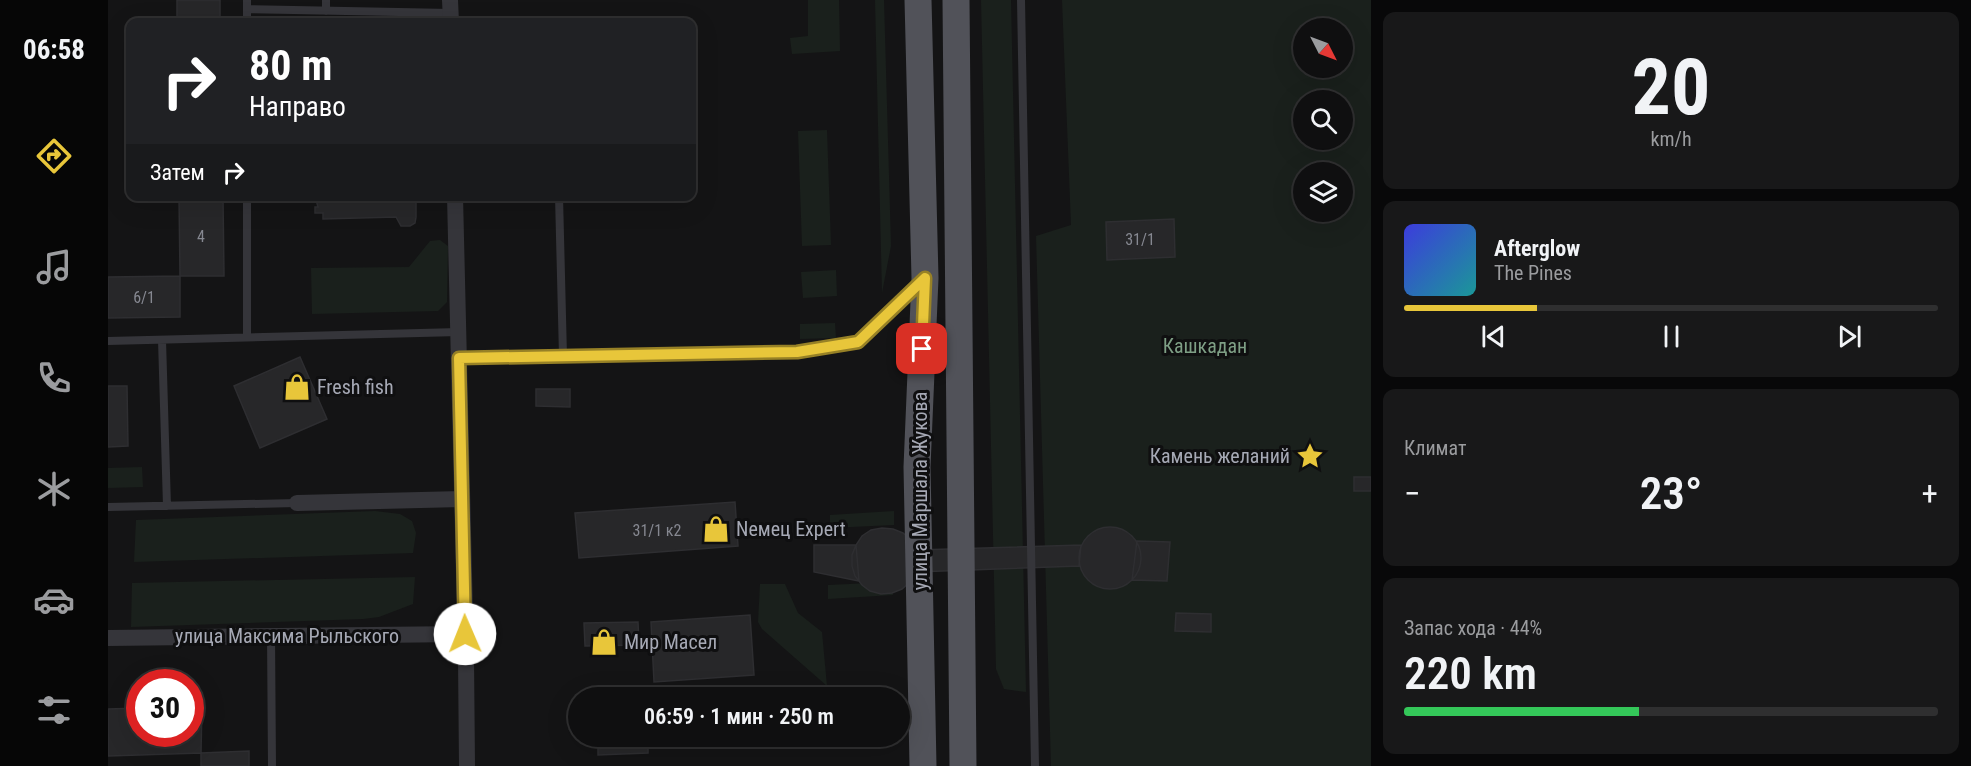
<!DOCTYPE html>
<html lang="ru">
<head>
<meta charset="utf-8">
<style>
	body { margin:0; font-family:"Roboto Condensed",sans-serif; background:#181819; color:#f1f3f6; height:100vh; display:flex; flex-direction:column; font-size:22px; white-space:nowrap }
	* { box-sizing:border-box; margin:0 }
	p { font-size:20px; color:#9b9c9f }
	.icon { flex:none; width:33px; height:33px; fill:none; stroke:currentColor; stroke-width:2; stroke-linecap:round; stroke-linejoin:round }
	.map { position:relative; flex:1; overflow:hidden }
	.side { display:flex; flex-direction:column; gap:12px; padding:12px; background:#080809; width:600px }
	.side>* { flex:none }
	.banner { position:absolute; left:18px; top:18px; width:570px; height:183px; border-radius:12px; box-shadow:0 6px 24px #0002,0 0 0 2px #2f2f30; background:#202124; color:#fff; overflow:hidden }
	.needle { width:39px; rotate:132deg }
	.buttons { position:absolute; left:1185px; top:18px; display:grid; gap:12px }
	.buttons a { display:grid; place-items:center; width:60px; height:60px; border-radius:50%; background:#0f0f10; box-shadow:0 6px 24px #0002,0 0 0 2px #2f2f30; font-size:30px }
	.speed { position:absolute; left:18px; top:669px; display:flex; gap:12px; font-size:30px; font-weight:700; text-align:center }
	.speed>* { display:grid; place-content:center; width:78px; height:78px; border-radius:50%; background:#0f0f10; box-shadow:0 6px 24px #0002,0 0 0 2px #2f2f30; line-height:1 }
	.speed .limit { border:9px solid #d22; background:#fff; color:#111 }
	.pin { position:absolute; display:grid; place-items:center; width:51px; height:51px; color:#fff; margin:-26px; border-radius:12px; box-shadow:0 3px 9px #0006 }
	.me { position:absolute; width:66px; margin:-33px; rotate:359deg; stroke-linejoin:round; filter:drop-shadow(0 0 4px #0008) }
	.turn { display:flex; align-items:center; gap:21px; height:126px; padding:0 24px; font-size:27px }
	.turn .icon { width:78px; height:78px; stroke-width:2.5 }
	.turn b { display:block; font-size:42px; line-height:51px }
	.then { display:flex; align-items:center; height:57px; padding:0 24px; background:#0003; gap:12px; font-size:22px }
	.big { font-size:45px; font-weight:600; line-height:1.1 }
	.side .widget { flex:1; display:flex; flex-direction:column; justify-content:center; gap:9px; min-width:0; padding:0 21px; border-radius:12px; background:#181819 }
	.side .dial { align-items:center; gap:0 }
	.dial b { font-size:78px; line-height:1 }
	.song { display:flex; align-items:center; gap:18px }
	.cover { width:72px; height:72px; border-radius:9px; background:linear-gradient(135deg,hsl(240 70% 55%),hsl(180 70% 35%)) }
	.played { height:6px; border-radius:3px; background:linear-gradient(90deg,#e8c63a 25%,#2f2f30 25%) }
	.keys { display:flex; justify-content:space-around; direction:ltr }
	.heat { display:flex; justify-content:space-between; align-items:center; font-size:33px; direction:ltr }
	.charge { height:9px; border-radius:4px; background:linear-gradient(90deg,#34c759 44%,#2f2f30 0) }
	.trip { position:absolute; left:460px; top:687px; width:342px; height:60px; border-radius:30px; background:#0f0f10; box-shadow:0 6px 24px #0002,0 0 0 2px #2f2f30; font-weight:600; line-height:60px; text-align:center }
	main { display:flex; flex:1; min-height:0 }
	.tab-bar { display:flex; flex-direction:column; width:108px; justify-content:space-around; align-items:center; background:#060606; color:#9b9c9f }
	.tab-bar .icon { width:42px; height:42px }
	.tab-bar .selected { color:#e8c63a }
	.tab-bar b { font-size:27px; color:#f1f3f6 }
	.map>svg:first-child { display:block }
	.green { fill:#1a201c; fill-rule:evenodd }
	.building { fill:#272729; stroke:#2e2e31; stroke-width:1.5 }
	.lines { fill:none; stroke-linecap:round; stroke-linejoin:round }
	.lane { stroke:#35353a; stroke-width:8 }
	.street { stroke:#35353a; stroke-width:16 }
	.primary { stroke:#515259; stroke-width:27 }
	.route-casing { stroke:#978126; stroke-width:15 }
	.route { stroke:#e8c63a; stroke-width:10 }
	.labels { text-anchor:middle; stroke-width:6; stroke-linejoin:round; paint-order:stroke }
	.number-label { font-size:16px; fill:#868891 }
	.park-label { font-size:20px; fill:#7e9f85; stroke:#0f0f10 }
	.poi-label { font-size:20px; fill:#a6a9b5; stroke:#0f0f10; text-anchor:start }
	.street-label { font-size:20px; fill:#a6a9b5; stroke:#0f0f10 }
</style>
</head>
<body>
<main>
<nav class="tab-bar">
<b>06:58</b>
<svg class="icon selected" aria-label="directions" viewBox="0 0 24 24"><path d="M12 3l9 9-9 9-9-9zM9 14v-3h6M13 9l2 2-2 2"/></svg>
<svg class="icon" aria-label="music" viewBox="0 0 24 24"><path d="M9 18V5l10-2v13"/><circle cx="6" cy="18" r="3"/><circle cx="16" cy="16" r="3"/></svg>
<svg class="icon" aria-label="phone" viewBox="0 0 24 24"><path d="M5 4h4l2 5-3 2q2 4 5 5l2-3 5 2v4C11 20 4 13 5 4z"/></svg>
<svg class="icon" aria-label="climate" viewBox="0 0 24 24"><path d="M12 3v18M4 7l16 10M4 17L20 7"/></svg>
<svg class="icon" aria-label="car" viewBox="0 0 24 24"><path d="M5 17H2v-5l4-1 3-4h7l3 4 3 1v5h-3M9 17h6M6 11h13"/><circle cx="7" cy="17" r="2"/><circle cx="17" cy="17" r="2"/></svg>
<svg class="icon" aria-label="filters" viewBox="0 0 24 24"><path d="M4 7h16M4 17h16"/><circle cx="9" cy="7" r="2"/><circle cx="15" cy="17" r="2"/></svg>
</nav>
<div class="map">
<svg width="1263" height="766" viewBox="0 0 1263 766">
	<rect width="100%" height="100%" fill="#141415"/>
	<path class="green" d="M 700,0 L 731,0 L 732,51 L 684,54 L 682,38 L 700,36 Z
		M 767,0 L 776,0 L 783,246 L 774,293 Z
		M 873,0 L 903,0 L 918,692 L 896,689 L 888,669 Z
		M 954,0 L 1263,0 L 1263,766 L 943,766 L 928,236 L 963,225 ZM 1196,28 L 1234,28 L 1234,68 L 1196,68 ZM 1196,100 L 1234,100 L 1234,140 L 1196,140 ZM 1196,172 L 1234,172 L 1234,212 L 1196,212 Z
		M 719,130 L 723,245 L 694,246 L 690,131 Z
		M 332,240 L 340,246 L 339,302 L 330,311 L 204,314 L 203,268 L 301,267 L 322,241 Z
		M 728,270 L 729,296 L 695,298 L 693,272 Z
		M 727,323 L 728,338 L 692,339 L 692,324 Z
		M 34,467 L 35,487 L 0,488 L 0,468 Z
		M 267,511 L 292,514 L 304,521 L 308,533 L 305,553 L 26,562 L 28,520 Z
		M 786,511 L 786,525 L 722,528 L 722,515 Z
		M 307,577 L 305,604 L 271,617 L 255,619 L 23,627 L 24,583 Z
		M 784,582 L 785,595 L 720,599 L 720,585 Z
		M 652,584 L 677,584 L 690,613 L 714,632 L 719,686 L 654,629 L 650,622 Z"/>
	<path class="building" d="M 69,0 L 112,0 L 112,22 L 69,22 Z
		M 71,196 L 115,196 L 116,276 L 72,276 Z
		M 207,196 L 308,196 L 308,217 L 307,223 L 302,226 L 293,226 L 288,217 L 215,219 L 215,213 L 207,213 L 207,207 L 210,207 Z
		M 1066,219 L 1067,257 L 999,260 L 998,222 Z
		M 72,276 L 72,317 L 0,318 L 0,277 Z
		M 192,357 L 219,419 L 152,448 L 126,386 Z
		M 0,386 L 19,386 L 20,446 L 0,447 Z
		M 428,389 L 462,389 L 462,407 L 428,406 Z
		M 1246,477 L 1263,477 L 1263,491 L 1246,491 Z
		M 627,502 L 630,546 L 471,558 L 467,513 Z
		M971 558a31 31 0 1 1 62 0a31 31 0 1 1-62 0Z
		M 774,528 L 785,529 L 795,533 L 803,540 L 803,581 L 794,589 L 784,593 L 773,594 L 762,591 L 754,585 L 747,576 L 744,566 L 744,555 L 748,545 L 754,536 L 763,530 Z
		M 1029,541 L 1062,542 L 1059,581 L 1024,580 Z
		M 706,545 L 748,545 L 751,581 L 706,572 Z
		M 973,545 L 971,566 L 808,572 L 808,550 Z
		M 1068,613 L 1103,614 L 1103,632 L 1067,631 Z
		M 642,615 L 646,675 L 546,682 L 543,622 Z
		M 530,622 L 531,645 L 477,646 L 476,623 Z
		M 82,706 L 94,706 L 93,753 L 0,756 L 0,709 L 32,708 L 32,734 L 82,734 Z
		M 490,736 L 540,736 L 540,753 L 490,755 Z
		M 141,751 L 141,766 L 93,766 L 93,753 Z"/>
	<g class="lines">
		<path class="lane" d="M 139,0 L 139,9
			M 218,0 L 218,11
			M 913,0 L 927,766
			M 139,22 L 139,9 L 343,13
			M 139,196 L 139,337
			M 451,196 L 455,356
			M 54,340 L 59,506
			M 0,341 L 351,332
			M 351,358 L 689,352 L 750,342 L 810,284
			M 0,507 L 189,503
			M 163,635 L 164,766"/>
		<path class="street" d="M 342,0 L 343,22
			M 347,196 L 358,658 L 359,766
			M 189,503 L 354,499
			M 0,638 L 357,634"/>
		<path class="primary" d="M 810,0 L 817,278 L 809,467 L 815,766
			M 848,0 L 855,766"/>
	</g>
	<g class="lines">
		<defs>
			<path id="route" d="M 357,634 L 351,358 L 689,352 L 750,342 L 817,278 L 814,349"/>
		</defs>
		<use href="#route" class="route-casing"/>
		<use href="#route" class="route"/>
	</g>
	<defs>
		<symbol id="shop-bare" viewBox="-9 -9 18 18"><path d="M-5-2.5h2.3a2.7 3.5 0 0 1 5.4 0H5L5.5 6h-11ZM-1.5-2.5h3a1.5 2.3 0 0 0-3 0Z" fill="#e8c63a" stroke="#0f0f10" stroke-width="2.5" paint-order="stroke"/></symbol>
		<symbol id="sight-bare" viewBox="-9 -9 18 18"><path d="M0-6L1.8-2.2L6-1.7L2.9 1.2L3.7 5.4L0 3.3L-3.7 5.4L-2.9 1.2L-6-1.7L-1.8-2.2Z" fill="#e8c63a" stroke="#0f0f10" stroke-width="2.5" paint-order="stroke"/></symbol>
	</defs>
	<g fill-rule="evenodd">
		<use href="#shop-bare" x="170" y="368" width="38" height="38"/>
		<use href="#sight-bare" x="1183" y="437" width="38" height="38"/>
		<use href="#shop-bare" x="589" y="510" width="38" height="38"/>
		<use href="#shop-bare" x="477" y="623" width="38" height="38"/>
	</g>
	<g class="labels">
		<g class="number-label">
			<text x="93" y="242">4</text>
			<text x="1032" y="245">31/1</text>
			<text x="36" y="303">6/1</text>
			<text x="549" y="536">31/1 к2</text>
		</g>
		<g class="park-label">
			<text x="1097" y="353">Кашкадан</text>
		</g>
		<g class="poi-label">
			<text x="209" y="394">Fresh fish</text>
			<text x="1182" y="463" text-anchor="end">Камень желаний</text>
			<text x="628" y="536">Nемец Expert</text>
			<text x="516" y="649">Мир Масел</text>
		</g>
		<g class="street-label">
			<text transform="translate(812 491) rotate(-90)" y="7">улица Маршала Жукова</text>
			<text x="179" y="643">улица Максима Рыльского</text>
		</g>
	</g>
</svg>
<div class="buttons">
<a><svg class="needle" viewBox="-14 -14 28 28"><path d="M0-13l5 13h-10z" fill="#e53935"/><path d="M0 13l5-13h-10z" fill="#9b9c9f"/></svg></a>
<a><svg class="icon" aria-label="search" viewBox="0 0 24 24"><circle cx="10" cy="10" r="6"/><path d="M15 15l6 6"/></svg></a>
<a><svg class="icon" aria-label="layers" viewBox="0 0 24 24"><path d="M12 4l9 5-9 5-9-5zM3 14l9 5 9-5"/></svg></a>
</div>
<div class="speed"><div class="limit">30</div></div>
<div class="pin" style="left:814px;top:349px;background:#d93025"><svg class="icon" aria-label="arrive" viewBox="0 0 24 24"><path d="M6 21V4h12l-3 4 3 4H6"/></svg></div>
<svg class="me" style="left:357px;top:634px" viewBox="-20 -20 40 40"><circle r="19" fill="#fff"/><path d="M0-13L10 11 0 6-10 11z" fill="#e8c63a"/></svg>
<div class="trip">06:59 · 1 мин · 250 m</div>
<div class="banner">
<div class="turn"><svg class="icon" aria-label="right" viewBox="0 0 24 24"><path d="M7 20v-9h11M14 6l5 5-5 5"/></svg><div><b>80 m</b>Направо</div></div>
<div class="then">Затем<svg class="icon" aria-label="right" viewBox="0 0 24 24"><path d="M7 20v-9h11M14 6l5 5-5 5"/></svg></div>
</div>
</div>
<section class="side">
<div class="widget dial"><b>20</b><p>km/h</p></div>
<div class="widget">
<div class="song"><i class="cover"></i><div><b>Afterglow</b><p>The Pines</p></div></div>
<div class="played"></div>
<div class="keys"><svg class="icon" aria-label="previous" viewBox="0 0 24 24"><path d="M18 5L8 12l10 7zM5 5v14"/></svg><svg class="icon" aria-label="pause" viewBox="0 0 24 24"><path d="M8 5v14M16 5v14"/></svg><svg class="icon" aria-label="next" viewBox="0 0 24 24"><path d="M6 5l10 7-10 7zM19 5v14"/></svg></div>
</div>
<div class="widget"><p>Климат</p>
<div class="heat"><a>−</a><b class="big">23°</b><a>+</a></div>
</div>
<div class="widget"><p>Запас хода · 44%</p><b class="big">220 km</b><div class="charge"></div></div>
</section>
</main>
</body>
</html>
